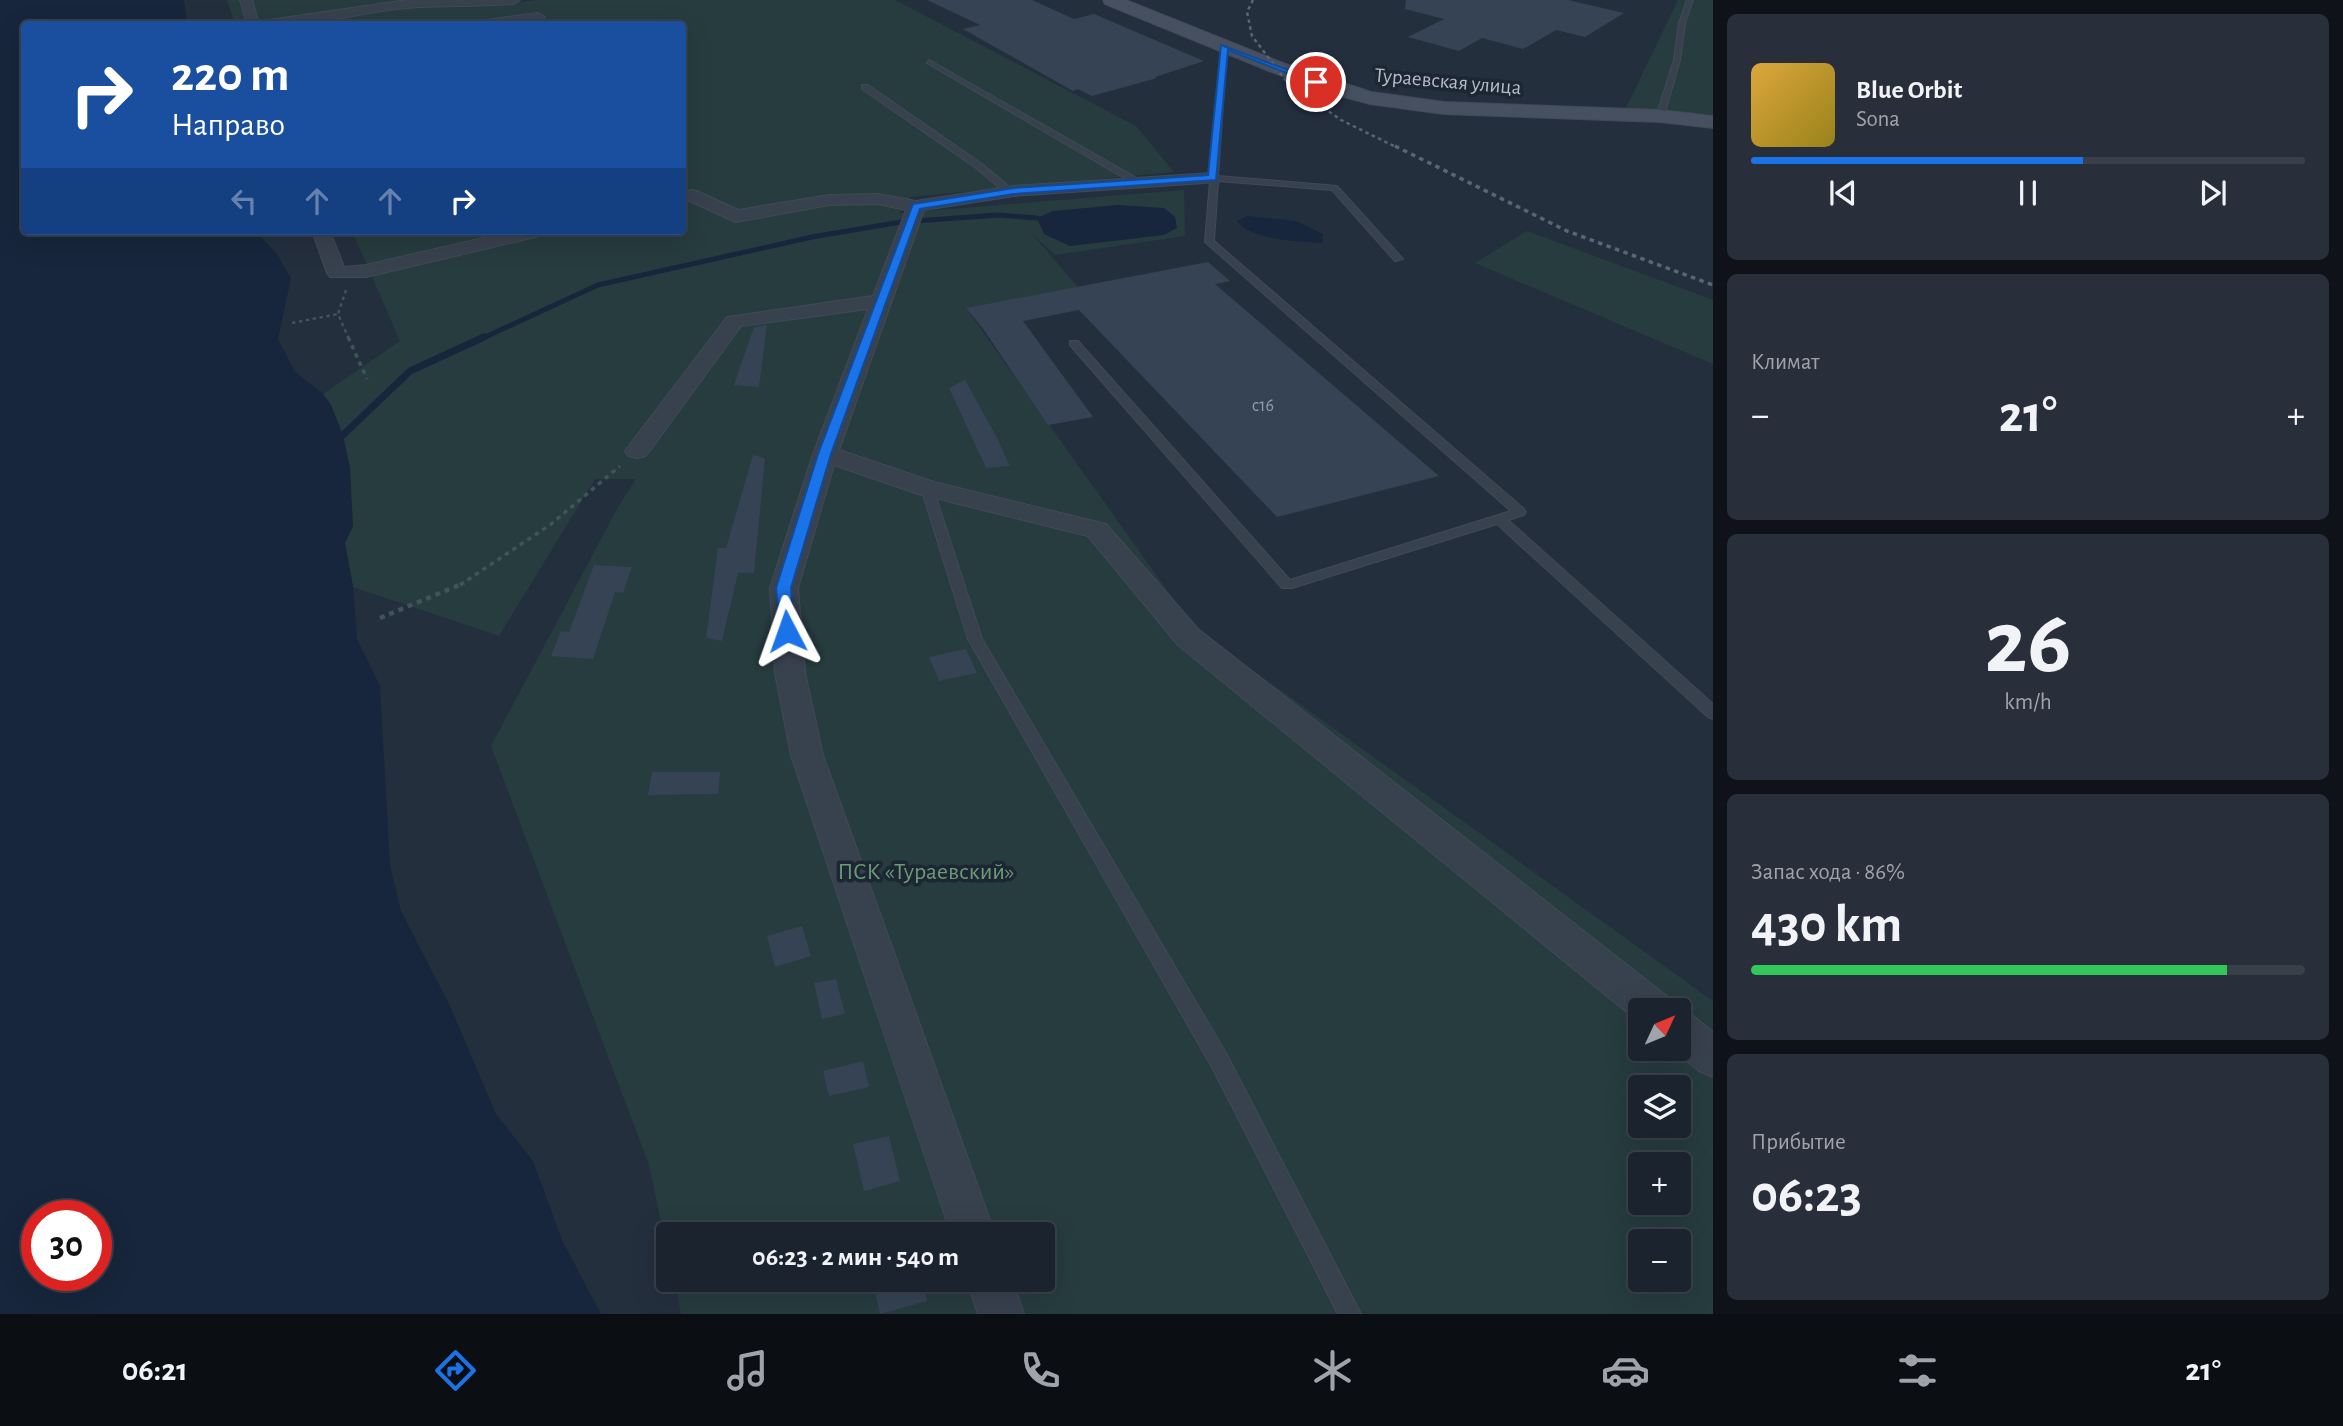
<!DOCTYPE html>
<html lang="ru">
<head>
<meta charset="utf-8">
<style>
	body { margin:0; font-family:"Alegreya Sans",sans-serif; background:#282f3a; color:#f1f3f6; height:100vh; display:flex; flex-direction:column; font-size:26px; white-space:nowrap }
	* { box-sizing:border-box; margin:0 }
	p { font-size:23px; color:#a0a4aa }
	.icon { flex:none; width:38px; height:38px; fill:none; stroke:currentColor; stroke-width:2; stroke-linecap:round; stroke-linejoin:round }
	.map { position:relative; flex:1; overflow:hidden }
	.sheet { display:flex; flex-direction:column; gap:14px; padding:14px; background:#0f1319; width:630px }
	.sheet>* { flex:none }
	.top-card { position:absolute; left:21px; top:21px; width:665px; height:214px; border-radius:7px; box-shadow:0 7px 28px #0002,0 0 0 2px #39404a; background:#1a4fa0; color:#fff; overflow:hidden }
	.needle { width:46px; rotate:46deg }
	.fabs { position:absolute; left:1628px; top:998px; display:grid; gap:14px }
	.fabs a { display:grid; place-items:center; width:63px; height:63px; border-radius:7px; background:#1b232e; box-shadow:0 7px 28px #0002,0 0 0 2px #39404a; font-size:35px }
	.speed { position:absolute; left:21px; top:1200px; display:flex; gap:14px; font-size:35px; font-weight:700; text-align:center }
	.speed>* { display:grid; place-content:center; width:91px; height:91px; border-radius:50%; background:#1b232e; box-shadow:0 7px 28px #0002,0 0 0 2px #39404a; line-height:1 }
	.speed .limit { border:10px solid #d22; background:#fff; color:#111 }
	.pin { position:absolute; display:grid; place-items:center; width:60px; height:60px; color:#fff; margin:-30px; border:4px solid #fff; border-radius:50%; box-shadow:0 2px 7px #0007 }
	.me { position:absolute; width:77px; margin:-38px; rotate:356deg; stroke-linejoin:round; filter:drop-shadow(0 0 5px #0008) }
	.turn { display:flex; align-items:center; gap:24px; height:147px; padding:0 35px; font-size:32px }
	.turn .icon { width:91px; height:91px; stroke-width:2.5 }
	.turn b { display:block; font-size:49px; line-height:60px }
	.lanes { display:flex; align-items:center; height:66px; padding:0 35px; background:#0003; justify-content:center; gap:35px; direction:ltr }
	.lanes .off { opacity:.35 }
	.big { font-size:52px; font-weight:700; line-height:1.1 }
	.sheet .widget { flex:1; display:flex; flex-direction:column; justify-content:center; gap:10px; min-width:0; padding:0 24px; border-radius:10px; background:#282f3a }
	.sheet .dial { align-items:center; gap:0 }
	.dial b { font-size:91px; line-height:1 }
	.song { display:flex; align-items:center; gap:21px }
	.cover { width:84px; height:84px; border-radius:10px; background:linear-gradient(135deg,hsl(40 70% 55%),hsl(50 70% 35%)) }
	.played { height:7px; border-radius:4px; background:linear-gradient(90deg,#1a73e8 60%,#39404a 60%) }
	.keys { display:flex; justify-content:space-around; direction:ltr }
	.heat { display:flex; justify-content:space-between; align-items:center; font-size:38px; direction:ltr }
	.charge { height:10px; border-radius:5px; background:linear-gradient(90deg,#34c759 86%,#39404a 0) }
	.trip { position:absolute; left:656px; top:1222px; width:399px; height:70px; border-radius:7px; background:#1b232e; box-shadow:0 7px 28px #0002,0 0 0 2px #39404a; font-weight:700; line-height:70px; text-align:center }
	.tab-bar { display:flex; height:112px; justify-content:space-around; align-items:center; background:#0b0e12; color:#a0a4aa }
	.tab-bar .icon { width:49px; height:49px }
	.tab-bar .on { color:#1a73e8 }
	.tab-bar b { font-size:32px; color:#f1f3f6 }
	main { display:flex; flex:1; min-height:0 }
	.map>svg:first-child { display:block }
	.green { fill:#263c3f; fill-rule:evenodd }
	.water { fill:#17263c; fill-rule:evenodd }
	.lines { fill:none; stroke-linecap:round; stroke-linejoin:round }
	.stream-far1 { stroke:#17263c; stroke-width:5 }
	.stream { stroke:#17263c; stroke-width:7 }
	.building { fill:#364354 }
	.service-casing { stroke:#414a57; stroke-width:2 }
	.minor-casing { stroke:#414a57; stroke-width:2 }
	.secondary-casing { stroke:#414a57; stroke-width:2 }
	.path-far2 { stroke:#3f5557; stroke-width:2.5; stroke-dasharray:3.5 3.5; stroke-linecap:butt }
	.path-far1 { stroke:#3f5557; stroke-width:3.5; stroke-dasharray:4.5 4.5; stroke-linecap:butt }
	.path { stroke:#3f5557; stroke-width:4.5; stroke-dasharray:5 5; stroke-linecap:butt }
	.service { fill:#38414e; fill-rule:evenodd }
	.minor { fill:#38414e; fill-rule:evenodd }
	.secondary { fill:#465061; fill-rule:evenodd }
	.rail-far1 { stroke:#5a6575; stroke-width:2.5; stroke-dasharray:3.5 3.5; stroke-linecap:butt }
	.rail { stroke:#5a6575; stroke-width:3.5; stroke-dasharray:4.5 4.5; stroke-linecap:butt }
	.route { fill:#1a73e8; stroke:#114b97; stroke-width:2 }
	.labels { text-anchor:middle; stroke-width:7; stroke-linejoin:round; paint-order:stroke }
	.far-number-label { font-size:18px; fill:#929caa }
	.far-street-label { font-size:21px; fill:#b4bcc9; stroke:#1d2633 }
	.park-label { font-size:24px; fill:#6b9a76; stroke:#1d2633 }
</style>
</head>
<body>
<main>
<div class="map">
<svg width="1713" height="1314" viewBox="0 0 1713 1314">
	<rect width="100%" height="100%" fill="#242f3e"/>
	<path class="green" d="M 227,0 L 424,0 L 245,24 L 235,24 Z
		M 537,0 L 895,0 L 1136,126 L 1174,172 L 910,197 L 899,213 L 1184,190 L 1185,236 L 1055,255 L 1031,233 L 1078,287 L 966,308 L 1194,628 L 1713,1001 L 1713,1314 L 681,1314 L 674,1279 L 1043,1279 L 1043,1234 L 668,1234 L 668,1255 L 649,1165 L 491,746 L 618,507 L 636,479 L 595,479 L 499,636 L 353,587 L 345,543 L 353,526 L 331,405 L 323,394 L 400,341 L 352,231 L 682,231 L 682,24 L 282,24 L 419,6 L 481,6 ZM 1640,1010 L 1678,1010 L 1678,1048 L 1640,1048 ZM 1640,1087 L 1678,1087 L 1678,1125 L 1640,1125 ZM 1640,1164 L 1678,1164 L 1678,1202 L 1640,1202 ZM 1640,1241 L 1678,1241 L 1678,1279 L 1640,1279 Z
		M 1678,0 L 1713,0 L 1713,115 L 1626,108 Z
		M 1527,231 L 1713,300 L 1713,364 L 1475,263 Z"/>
	<path class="water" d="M 0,0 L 184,0 L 187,24 L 24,24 L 24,231 L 255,231 L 276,253 L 291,278 L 278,339 L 295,372 L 323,394 L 331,405 L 343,435 L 350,468 L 353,526 L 345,543 L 353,587 L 357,639 L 380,686 L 390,865 L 401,911 L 450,1006 L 496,1114 L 533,1161 L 562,1240 L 601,1314 L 0,1314 ZM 37,1216 L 96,1216 L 96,1276 L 37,1276 Z
		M 1118,205 L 1164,208 L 1175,217 L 1177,228 L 1164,235 L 1070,246 L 1044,234 L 1037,218 L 1053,211 Z
		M 1247,216 L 1296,221 L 1323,234 L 1323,243 C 1300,242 1250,240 1237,221 Z"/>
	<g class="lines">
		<path class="stream-far1" d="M 481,339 L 598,285 L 812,237 L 901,222 L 998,215 L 1037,218"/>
		<path class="stream" d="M 343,435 L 410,371 L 484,337"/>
	</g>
	<path class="building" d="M 927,0 L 1032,0 L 1074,19 L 1094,14 L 1204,61 L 1155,77 L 1157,78 L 1092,96 L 1078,89 L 1073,91 L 963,29 L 980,25 Z
		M 1406,0 L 1568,0 L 1624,13 L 1585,37 L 1556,30 L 1523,49 L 1482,38 L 1459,51 L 1408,37 L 1444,19 L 1405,9 Z
		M 1208,262 L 1230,281 L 1215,284 L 1439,476 L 1277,517 L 1079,310 L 1023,321 L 1093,417 L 1048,425 L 984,330 L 966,308 Z
		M 767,325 L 759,387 L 734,385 L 754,327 Z
		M 965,380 L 996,436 L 1010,466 L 986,468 L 949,388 Z
		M 753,455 L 765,458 L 754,573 L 738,573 L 722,641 L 706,638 L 718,548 L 726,548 Z
		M 594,565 L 632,567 L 623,593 L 615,592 L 593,659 L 551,656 L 561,631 L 569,632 Z
		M 966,649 L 977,673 L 939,681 L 929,657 Z
		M 652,772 L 720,772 L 718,794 L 648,795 Z
		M 802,926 L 811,956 L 775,967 L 767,936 Z
		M 836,979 L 845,1014 L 822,1019 L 814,983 Z
		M 863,1061 L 869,1087 L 829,1096 L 823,1071 Z
		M 889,1136 L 900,1181 L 864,1191 L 853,1144 Z
		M 872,1279 L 922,1279 L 927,1301 L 880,1314 Z"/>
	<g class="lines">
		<defs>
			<path id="service" d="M 1687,0 L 1693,0 L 1685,23 L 1680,60 L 1664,116 L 1660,118 L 1656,116 L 1674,60 L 1679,23 Z
				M 1224,44 L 1227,46 L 1218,176 L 1337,186 L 1403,259 L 1395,261 L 1332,190 L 1218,181 L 1214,241 L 1524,509 L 1526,512 L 1524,515 L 1508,520 L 1713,704 L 1713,719 L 1708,717 L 1497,524 L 1292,588 L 1282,588 L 1070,345 L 1070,341 L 1078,341 L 1290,580 L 1511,511 L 1205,242 L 1221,46 Z
				M 929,60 L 1142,181 L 1143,183 L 1136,185 L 927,63 Z
				M 862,85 L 868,85 L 982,164 L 1013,190 L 1013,194 L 1007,194 L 976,168 L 862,89 Z
				M 927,484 L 933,488 L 982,639 L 1227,1055 L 1361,1314 L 1338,1314 L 1213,1069 L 968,639 L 921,488 Z"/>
			<path id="minor" d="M 240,0 L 252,0 L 259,24 L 247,24 Z
				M 407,0 L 520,0 L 514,4 C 478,7 442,5 406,8 C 359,12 310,29 262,24 L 269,20 Z
				M 538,13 L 545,17 L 543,20 L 513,24 L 480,24 L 487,20 Z
				M 1213,173 L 1222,178 L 1219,182 L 1014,196 L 924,210 L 839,450 L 934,482 L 1106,524 L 1198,629 L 1668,997 L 1673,1010 L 1640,1010 L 1640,1023 L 1178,645 L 1088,536 L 918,494 L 834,465 L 798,588 L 805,673 L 823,755 L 995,1234 L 951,1234 L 791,755 L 775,673 L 770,588 L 813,454 L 868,309 L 741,326 L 646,456 L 637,458 L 628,456 L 625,451 L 727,317 L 873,296 L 906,210 L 878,204 L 829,205 L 736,222 L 685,199 L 682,194 L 691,190 L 697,191 L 738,210 L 829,195 L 878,194 L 916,201 L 1014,186 Z
				M 312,231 L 330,231 L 344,267 L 366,265 L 513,231 L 546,231 L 544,235 L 366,277 L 330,277 L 327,273 Z
				M 1678,1010 L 1692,1015 L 1713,1032 L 1713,1077 L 1699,1071 L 1671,1048 L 1678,1048 Z
				M 966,1279 L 1012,1279 L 1024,1314 L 978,1314 Z"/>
			<path id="secondary" d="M 1103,0 L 1126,0 L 1283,63 L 1371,92 L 1444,102 L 1660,110 L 1713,116 L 1713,128 L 1660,122 L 1444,114 L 1370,104 L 1329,93 L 1269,71 L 1105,4 Z"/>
		</defs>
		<use href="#service" class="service-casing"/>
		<use href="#minor" class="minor-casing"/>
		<use href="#secondary" class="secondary-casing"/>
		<path class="path-far2" d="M 346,290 L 338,314 L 349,339
			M 292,323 L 338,314"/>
		<path class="path-far1" d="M 348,337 L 367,379
			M 460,585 L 550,525 L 620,466"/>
		<path class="path" d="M 380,618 L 464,583"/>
		<use href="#service" class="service"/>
		<use href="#minor" class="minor"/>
		<use href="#secondary" class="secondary"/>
		<path class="rail-far1" d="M 1253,0 L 1247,12 L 1252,36 L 1287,82 L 1341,120 L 1398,148"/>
		<path class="rail" d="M 1395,146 L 1567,231 L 1713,285"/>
	</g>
	<path class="route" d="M 1221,45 L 1320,82 L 1313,83 L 1228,50 L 1216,180 L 1014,194 L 920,209 L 831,454 L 791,588 L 795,631 L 787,636 L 781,635 L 776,588 L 818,454 L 913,204 L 1014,188 L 1208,175 Z"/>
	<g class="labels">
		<g class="far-number-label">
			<text x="1263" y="411">с16</text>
		</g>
		<g class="far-street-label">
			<text transform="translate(1448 81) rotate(5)" y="7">Тураевская улица</text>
		</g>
		<g class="park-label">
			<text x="926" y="879">ПСК «Тураевский»</text>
		</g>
	</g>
</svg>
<div class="fabs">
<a><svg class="needle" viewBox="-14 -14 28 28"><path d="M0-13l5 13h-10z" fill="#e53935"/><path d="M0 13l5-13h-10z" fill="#a0a4aa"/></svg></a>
<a><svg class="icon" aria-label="layers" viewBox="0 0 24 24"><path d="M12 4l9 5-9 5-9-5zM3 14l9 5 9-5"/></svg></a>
<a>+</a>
<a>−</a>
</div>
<div class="speed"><div class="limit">30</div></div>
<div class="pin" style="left:1316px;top:82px;background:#d93025"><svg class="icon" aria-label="arrive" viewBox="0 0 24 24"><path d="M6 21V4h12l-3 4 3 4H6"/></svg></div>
<svg class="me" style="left:787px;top:631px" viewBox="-20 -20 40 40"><path d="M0-17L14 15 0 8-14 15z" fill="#1a73e8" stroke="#fff" stroke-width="4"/></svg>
<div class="trip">06:23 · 2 мин · 540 m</div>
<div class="top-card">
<div class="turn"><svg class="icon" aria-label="right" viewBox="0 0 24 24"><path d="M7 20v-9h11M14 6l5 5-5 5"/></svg><div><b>220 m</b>Направо</div></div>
<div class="lanes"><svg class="icon off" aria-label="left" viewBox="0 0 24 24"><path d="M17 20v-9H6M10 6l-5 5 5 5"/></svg><svg class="icon off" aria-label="ahead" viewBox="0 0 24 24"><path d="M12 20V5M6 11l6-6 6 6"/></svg><svg class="icon off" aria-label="ahead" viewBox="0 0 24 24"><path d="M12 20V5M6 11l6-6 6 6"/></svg><svg class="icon" aria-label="right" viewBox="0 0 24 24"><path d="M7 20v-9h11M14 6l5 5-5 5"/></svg></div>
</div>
</div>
<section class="sheet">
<div class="widget">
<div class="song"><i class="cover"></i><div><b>Blue Orbit</b><p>Sona</p></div></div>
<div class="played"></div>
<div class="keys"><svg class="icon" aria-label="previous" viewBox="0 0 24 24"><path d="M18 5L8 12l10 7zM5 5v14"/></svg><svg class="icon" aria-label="pause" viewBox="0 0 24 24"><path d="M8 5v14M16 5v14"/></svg><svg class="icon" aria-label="next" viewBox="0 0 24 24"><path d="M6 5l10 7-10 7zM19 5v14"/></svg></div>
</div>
<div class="widget"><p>Климат</p>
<div class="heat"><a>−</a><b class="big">21°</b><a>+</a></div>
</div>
<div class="widget dial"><b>26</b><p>km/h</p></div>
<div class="widget"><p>Запас хода · 86%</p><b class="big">430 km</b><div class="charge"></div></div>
<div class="widget"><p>Прибытие</p><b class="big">06:23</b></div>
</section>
</main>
<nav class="tab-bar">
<b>06:21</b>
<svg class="icon on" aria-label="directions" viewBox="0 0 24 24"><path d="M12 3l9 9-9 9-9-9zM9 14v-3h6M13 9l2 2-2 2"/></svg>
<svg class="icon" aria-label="music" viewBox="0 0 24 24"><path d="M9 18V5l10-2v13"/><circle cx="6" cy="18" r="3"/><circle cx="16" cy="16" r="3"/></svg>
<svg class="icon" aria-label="phone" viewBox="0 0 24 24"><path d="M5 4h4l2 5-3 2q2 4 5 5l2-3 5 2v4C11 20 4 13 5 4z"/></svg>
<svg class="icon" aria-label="climate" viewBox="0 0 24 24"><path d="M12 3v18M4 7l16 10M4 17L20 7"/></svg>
<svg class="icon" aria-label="car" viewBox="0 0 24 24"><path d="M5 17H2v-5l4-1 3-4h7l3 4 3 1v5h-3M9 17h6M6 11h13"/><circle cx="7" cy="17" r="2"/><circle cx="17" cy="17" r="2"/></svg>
<svg class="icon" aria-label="filters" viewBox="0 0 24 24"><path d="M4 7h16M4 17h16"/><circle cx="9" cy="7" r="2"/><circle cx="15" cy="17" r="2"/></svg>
<b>21°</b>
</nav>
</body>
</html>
